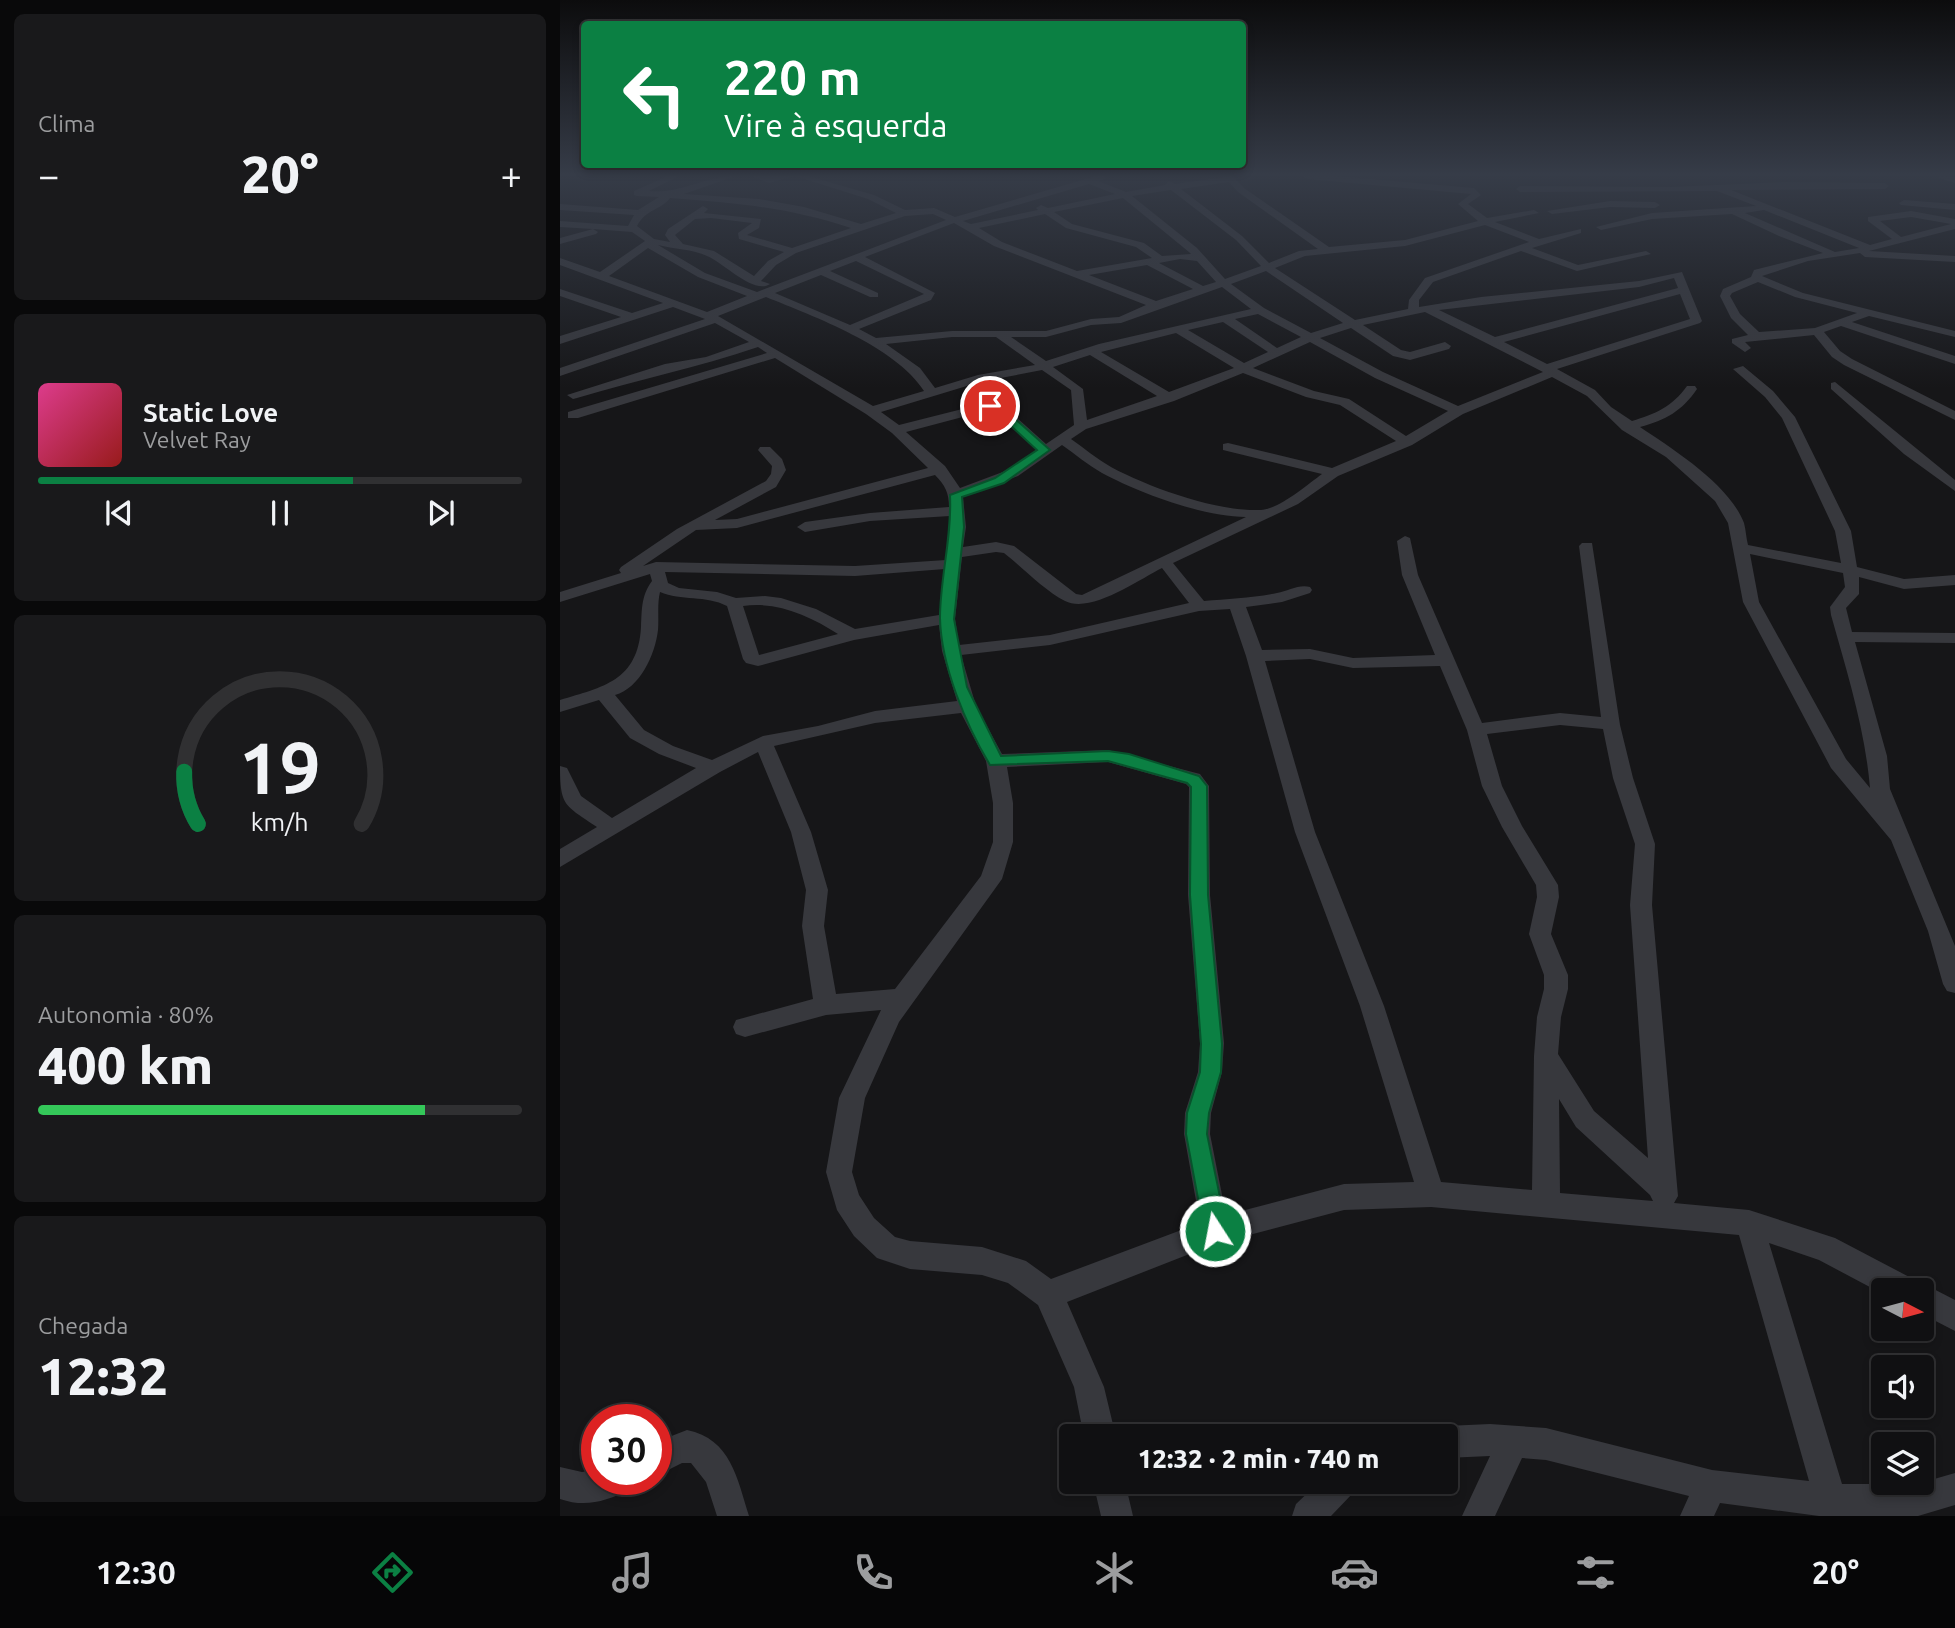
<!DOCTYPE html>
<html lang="pt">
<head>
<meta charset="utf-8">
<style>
	body { margin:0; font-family:Ubuntu,sans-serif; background:#19191b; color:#f1f3f6; height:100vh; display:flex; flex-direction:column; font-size:26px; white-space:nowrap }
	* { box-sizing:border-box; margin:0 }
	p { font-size:23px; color:#9c9d9f }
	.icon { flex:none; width:38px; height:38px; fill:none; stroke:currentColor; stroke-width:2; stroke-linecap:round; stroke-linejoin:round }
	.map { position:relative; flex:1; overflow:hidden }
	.sheet { display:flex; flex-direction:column; gap:14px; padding:14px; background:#09090a; width:560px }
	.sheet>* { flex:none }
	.hud { position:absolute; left:21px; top:21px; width:665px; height:147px; border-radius:7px; box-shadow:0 4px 10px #0003,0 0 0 2px #303032; background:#0b8043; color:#fff; overflow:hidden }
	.needle { width:46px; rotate:96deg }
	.tools { position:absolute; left:1311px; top:1278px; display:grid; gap:14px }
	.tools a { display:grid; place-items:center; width:63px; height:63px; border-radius:7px; background:#101012; box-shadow:0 4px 10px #0003,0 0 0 2px #303032; font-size:35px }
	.speed { position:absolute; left:21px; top:1404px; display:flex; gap:14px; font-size:35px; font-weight:700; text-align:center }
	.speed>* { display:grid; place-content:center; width:91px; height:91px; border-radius:50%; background:#101012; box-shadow:0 4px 10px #0003,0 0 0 2px #303032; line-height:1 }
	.speed .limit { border:10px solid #d22; background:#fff; color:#111 }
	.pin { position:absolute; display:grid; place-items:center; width:60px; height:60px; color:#fff; margin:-30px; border:4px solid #fff; border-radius:50%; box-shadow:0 2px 7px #0007 }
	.me { position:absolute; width:77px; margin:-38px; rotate:349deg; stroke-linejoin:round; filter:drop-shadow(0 0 5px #0008) }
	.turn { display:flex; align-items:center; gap:24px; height:147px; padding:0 28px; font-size:32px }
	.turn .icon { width:91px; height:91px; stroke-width:2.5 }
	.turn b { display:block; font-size:49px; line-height:60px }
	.big { font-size:52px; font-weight:800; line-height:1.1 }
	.sheet .card { flex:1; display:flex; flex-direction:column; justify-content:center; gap:10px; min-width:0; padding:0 24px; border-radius:10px; background:#19191b }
	.sheet .dial { align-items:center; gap:0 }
	.dial svg { height:182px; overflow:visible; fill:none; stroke:#303032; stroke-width:7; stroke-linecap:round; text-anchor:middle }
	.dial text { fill:#f1f3f6; stroke:none }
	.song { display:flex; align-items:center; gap:21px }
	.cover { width:84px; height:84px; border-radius:10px; background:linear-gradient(135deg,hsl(330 70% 55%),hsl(0 70% 35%)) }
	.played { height:7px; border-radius:4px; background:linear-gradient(90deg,#0b8043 65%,#303032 65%) }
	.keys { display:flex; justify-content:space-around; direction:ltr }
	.heat { display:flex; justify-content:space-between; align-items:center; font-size:38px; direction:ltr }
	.charge { height:10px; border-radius:5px; background:linear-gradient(90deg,#34c759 80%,#303032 0) }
	.trip { position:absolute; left:499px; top:1424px; width:399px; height:70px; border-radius:7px; background:#101012; box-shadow:0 4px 10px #0003,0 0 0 2px #303032; font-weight:800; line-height:70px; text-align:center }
	.menu { display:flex; height:112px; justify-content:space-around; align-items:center; background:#060607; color:#9c9d9f }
	.menu .icon { width:49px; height:49px }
	.menu .active { color:#0b8043 }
	.menu b { font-size:32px; color:#f1f3f6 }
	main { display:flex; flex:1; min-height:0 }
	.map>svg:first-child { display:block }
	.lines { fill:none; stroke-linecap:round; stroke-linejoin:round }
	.minor { fill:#37383d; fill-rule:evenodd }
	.route { fill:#0b8043; stroke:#07532c; stroke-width:2 }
</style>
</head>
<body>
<main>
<section class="sheet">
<div class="card"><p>Clima</p>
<div class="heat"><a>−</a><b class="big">20°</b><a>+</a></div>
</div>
<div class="card">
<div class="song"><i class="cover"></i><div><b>Static Love</b><p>Velvet Ray</p></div></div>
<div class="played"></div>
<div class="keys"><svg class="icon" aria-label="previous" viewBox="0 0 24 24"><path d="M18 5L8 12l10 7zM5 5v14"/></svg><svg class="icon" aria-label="pause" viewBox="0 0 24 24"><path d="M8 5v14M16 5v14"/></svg><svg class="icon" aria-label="next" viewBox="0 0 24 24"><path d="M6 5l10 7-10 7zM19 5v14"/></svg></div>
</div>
<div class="card dial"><svg viewBox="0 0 100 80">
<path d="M14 69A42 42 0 1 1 86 69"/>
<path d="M14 69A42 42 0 0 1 8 46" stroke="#0b8043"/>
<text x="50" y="56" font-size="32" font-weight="700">19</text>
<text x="50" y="72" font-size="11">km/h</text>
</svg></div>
<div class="card"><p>Autonomia · 80%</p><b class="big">400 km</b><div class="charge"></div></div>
<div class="card"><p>Chegada</p><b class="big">12:32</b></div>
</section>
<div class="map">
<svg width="1395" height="1516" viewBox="0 0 1395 1516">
	<rect width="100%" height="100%" fill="#161618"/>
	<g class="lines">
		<path class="minor" d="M 108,176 L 119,176 L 89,191 C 121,194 145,176 176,176 L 124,194 L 199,199 L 244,207 L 301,224 L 336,213 L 308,199 L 235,176 L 248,176 L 314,195 L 345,210 L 374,208 L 395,217 L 536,176 L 546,176 L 545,179 L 538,181 L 566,192 L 605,185 L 609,181 L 615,184 L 673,176 L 684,188 L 769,247 L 845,240 L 918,221 L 898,204 L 911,194 L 747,179 L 743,176 L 775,176 L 914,188 L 921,195 L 908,204 L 927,218 L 974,210 L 979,213 L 935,222 L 979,239 L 1021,229 L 1021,233 L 972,248 L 1018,265 L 1086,251 L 1091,254 L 1017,271 L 961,251 L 873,282 L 859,300 L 859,307 L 921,297 L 1079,281 L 1122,272 L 1142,321 L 1140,323 L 997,369 L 1035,390 L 1051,407 L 1072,421 C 1095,414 1112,407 1127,386 L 1135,386 L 1137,389 C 1122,411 1106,420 1080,427 C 1114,450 1169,484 1184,523 C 1186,530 1186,538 1188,545 L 1281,563 L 1275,531 L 1222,418 L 1205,397 L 1173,369 L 1183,366 L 1213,391 L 1235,417 L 1291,531 L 1297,567 L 1344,579 L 1395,575 L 1395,585 L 1344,589 L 1299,577 L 1299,594 L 1286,608 L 1292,632 L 1395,633 L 1395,643 L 1295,642 L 1327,756 L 1330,789 L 1395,946 L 1395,993 L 1387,991 L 1383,984 L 1368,931 L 1331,840 L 1271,768 L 1183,602 L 1168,523 L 1155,501 L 1106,457 L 1062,430 L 1027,396 L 992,377 L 903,414 L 852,445 L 778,476 L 738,504 L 613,563 L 644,601 C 668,599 693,598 717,593 C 728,591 739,584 750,587 L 752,590 L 750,593 L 722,602 L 686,607 L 702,650 L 750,649 L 793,658 L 875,655 L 842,575 L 837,541 L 845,536 L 850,538 L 858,575 L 922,723 L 1000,713 L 1041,717 L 1019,546 L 1022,543 L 1032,543 L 1060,725 L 1073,778 L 1095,844 L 1092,905 L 1118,1196 L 1114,1203 L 1189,1210 L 1275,1238 L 1355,1280 L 1358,1285 L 1362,1283 L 1395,1300 L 1395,1331 L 1362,1314 L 1362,1290 L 1323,1290 L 1323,1294 L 1259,1260 L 1209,1243 L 1282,1484 L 1357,1484 L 1395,1473 L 1395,1505 L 1358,1516 L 1259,1516 L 1160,1503 L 1154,1516 L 1120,1516 L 1129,1496 L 986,1460 L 962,1458 L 935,1516 L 902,1516 L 930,1456 L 886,1458 L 886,1437 L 872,1437 L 875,1431 L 886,1426 L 930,1424 L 986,1428 L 1152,1470 L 1249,1481 L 1179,1235 L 871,1207 L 784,1210 L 655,1244 L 507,1302 L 544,1387 L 556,1437 L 524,1437 L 514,1387 L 478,1305 L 448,1283 L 422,1275 L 350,1269 L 317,1258 L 294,1236 L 277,1210 L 266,1172 L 279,1098 L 321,1010 L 266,1015 L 185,1037 L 176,1034 L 173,1027 L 176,1020 L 253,999 L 242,926 L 246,890 L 231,832 L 198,752 L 160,772 L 0,867 L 0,849 L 37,827 C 5,805 0,807 0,766 L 7,768 L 21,796 L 52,818 L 136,768 L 99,754 L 70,738 L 39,700 L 0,712 L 0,700 C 43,687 78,681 81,627 C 82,609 81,596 92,581 L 90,574 L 0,602 L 0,592 L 61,573 L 59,570 L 61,567 L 117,529 L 206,481 L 211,474 L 212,466 L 198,450 L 200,447 L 210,447 L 222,459 L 226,470 L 216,487 L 155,520 L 177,519 L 368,468 L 332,433 L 306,414 L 215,358 L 18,418 L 8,418 L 8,412 L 207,353 L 198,347 C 139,367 77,380 17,398 L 13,399 L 7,395 L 105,364 L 146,357 L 189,342 L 155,323 L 0,376 L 0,368 L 145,319 L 113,307 L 0,344 L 0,336 L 61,317 L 0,296 L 0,289 L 72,313 L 103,303 L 0,265 L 0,258 L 40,272 L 85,241 L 72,232 L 33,229 L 38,232 L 36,234 L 0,244 L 0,238 L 33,229 L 0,227 L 0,221 L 68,226 L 74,215 L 0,210 L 0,204 L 78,210 L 99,197 L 77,196 L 74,195 L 74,191 ZM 669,182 L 678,192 L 758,249 L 739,251 L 709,263 L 682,236 L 621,189 ZM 529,184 L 555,194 L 488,208 L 481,205 L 476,208 L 478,210 L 411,224 L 403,221 ZM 611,190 L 676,240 L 701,266 L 665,279 L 637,248 L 572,196 ZM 110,198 C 177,203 226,207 291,228 L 232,248 L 187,235 L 199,228 L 201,219 L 144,213 L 148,209 L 143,206 L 108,229 L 105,235 L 110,242 L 94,239 L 77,226 C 87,208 100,211 110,198 ZM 563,198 L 629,252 L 631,254 L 602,256 L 584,243 L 512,224 L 494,212 ZM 373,214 L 386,220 L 197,292 L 145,273 L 98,245 C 113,249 133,249 147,256 C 164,263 194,295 210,284 L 201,281 L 216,265 L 236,253 L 345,216 ZM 485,214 L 506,228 L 576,247 L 592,258 L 517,271 L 442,242 L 419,228 ZM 151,218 L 192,223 L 178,233 L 179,239 L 224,252 L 208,261 L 194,276 L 154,251 L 123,244 L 115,235 L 135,219 ZM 394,223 L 434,246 L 586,305 L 559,317 L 531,319 L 486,331 L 392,331 L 316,338 L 299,329 L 371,300 L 375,293 L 305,257 ZM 925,225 L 969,242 L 865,278 L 849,300 L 848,309 L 795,320 L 715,268 L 745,256 L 845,246 ZM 88,248 L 138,277 L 187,296 L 147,312 L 49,276 ZM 620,259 L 637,261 L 656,282 L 643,286 L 599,263 ZM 296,261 L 364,294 L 290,325 L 215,293 L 261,275 L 310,297 L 318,297 L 318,293 L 270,271 ZM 587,265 L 633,289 L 596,301 L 529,275 ZM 706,271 L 783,323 L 751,333 L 704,308 L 671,284 ZM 1114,278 L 1118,288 L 935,337 L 879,310 L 1079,287 ZM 662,287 L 691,309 L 539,344 L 486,361 L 451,337 L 486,337 L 531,325 L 561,323 ZM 1120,294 L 1130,319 L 987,364 L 944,342 ZM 206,297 C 255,317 335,346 364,391 L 313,406 L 158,316 ZM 865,312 L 983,372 L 898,406 L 823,372 L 760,338 L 791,328 L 833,356 L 850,360 L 889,349 L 891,346 L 885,342 L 850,352 L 841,350 L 803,325 ZM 698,314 L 741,337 L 717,348 L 675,319 ZM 663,322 L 708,352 L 684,363 L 628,330 ZM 616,333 L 674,368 L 609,392 L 541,352 ZM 392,337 L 436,337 L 475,365 L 418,375 L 375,388 L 360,368 L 326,344 ZM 750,342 L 815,378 L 888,411 L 846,436 L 789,399 L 754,391 L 693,368 ZM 530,355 L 597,396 L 527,420 L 523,389 L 493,367 ZM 482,370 L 511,390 L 514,425 L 486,444 L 445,407 L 430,402 L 339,425 L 321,412 L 420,382 ZM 683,373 L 746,397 L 780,405 L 836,441 L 772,468 L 668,443 L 663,444 L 663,450 L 762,474 C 747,485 719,509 701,510 C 658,512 590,488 551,467 C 537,459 524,448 511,439 L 526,429 L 614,401 ZM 429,410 L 435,413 L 477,450 L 448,470 L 400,488 L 385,466 L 346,432 ZM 502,445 C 515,454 528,465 542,473 C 579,493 644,517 686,517 L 522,595 L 516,594 L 454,546 L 436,542 L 403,547 L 406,527 L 403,497 L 458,476 ZM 375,475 C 385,485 389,493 389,507 L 310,513 L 245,522 L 237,527 L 245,532 L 310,521 L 390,516 L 386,560 L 295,566 L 96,562 L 83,566 L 136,530 L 177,528 ZM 436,552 L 444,553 C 462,567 485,591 505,601 C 531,614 578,580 602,568 L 629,603 L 490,635 L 399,645 L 395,619 L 402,557 ZM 1190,554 L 1283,573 L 1285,587 L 1270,607 L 1271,615 C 1287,672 1305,729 1310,788 L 1286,759 L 1199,602 ZM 385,569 L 379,615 L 295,629 L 256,609 L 221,598 L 205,596 L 176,598 L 157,592 L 119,588 L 108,583 L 105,572 L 295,576 ZM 100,592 C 121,601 146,595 167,606 L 183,659 L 186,663 L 198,666 L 294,640 L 379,625 L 382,651 L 397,701 L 315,711 L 258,726 L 203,736 L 152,760 L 113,746 L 84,730 L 55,695 C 80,688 95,655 98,630 C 99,617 97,604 100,592 ZM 183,606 C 217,601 250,616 278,634 L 199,655 ZM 670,609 L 686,656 L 735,832 L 800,1006 L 854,1182 L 784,1184 L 666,1215 L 650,1134 L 651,1113 L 662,1072 L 664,1043 L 650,895 L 649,786 L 640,774 L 548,750 L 442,754 L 416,706 L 401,655 L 490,645 L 639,611 ZM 750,659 L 793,668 L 880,666 L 907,730 L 922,786 L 942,827 L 976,885 L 977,897 L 969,934 L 984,975 L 984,989 L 977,1017 L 974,1056 L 972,1190 L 881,1182 L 824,1006 L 755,832 L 705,661 ZM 401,713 L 426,761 L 433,803 L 433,842 L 421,876 L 335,989 L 276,994 L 264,926 L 268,890 L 251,832 L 214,746 L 315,723 ZM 1000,725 L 1043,729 L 1053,778 L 1075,844 L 1070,905 L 1088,1158 L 1034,1111 L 998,1054 L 1001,1017 L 1008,989 L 1008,975 L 991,934 L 999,897 L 998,885 L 962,826 L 942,786 L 927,734 ZM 548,762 L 626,784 L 629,787 L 628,895 L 640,1043 L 638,1072 L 625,1113 L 624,1134 L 640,1223 L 491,1279 L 466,1261 L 422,1247 L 350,1241 L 335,1237 L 314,1218 L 299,1195 L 292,1172 L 305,1098 L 339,1022 L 442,879 L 453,842 L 453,803 L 447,767 ZM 999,1099 L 1016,1127 L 1090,1195 L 1093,1201 L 1000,1193 Z
			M 191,176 L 234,176 L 209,183 Z
			M 1378,176 L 1395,177 L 1395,183 L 1379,178 Z
			M 1223,182 L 1325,183 L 1329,186 L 1325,189 L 1171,190 L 1310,245 L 1332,239 L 1308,221 L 1308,217 L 1351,211 L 1395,219 L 1395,229 L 1309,251 L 1395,256 L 1395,262 L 1305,257 L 1300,253 L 1248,261 L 1202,276 L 1243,293 L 1395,331 L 1395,337 L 1309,316 L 1292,322 L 1395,356 L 1395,364 L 1281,326 L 1264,332 L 1280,351 L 1292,359 L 1395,411 L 1395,420 L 1284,365 L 1272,357 L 1254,335 L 1185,342 L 1191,348 L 1185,352 L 1172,343 L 1172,339 L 1188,335 L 1171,318 L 1160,296 L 1163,289 L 1191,277 L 1194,270 L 1263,253 L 1219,236 L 1172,214 L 1092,219 L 1041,230 L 1036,227 L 1092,213 L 1196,206 L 1157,191 L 960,192 L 956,189 L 960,186 L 1111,187 ZM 1204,210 L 1299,248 L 1275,252 L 1185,213 ZM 1351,217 L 1391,224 L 1341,237 L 1320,221 ZM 1198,282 L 1235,297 L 1297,313 L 1255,328 L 1199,332 L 1180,314 L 1170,296 L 1172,293 Z
			M 1344,200 L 1395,204 L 1395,210 L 1341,205 L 1339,203 Z
			M 1050,201 L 1095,202 L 1100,205 L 1095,208 L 1050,207 L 992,214 L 987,211 Z
			M 1275,382 L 1395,480 L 1395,491 L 1344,454 L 1271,389 L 1271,383 Z
			M 127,1430 C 171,1439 177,1478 189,1516 L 157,1516 L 146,1482 L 131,1463 L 122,1463 L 96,1476 L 96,1442 Z
			M 0,1467 L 22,1472 L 37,1470 L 37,1479 L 74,1479 L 69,1490 C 46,1501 26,1508 0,1499 Z
			M 533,1482 L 565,1482 L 573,1516 L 541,1516 Z
			M 759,1482 L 798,1482 L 793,1493 L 771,1516 L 732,1516 L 736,1504 Z"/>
	</g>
	<linearGradient id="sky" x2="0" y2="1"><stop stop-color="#0c0c0d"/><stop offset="0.45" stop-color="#363c48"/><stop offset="1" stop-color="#363c48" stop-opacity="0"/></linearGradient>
	<rect width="1395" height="388" fill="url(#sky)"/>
	<path class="route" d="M 430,403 L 443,408 L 490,450 L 444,483 L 402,497 L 404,527 L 394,619 L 407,687 L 441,756 L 548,751 L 569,754 L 639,776 L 647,786 L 648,895 L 662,1044 L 661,1072 L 649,1113 L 647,1134 L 667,1231 L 663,1239 L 655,1242 L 647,1239 L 644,1231 L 626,1134 L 627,1113 L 640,1072 L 641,1044 L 630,895 L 631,787 L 627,783 L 548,761 L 430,765 C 406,725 381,666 380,618 C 380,578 392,538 390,495 L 435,478 L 477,450 L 436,412 L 426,408 L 426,404 Z"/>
</svg>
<div class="tools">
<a><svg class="needle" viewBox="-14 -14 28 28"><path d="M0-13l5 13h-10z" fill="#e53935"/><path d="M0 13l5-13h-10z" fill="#9c9d9f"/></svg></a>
<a><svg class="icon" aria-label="sound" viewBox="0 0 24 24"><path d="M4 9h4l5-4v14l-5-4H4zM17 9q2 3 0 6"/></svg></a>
<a><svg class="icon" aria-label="layers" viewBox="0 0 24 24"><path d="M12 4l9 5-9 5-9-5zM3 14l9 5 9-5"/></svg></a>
</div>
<div class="speed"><div class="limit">30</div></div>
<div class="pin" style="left:430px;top:406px;background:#d93025"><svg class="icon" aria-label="arrive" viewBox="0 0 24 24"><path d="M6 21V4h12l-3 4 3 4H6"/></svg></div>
<svg class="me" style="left:655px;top:1231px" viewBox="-20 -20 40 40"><circle r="17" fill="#0b8043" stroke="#fff" stroke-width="3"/><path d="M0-11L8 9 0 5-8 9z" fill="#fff"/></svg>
<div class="trip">12:32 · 2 min · 740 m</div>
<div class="hud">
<div class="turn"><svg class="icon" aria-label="left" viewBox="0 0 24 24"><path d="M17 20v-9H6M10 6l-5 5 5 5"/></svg><div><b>220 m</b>Vire à esquerda</div></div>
</div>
</div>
</main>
<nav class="menu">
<b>12:30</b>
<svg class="icon active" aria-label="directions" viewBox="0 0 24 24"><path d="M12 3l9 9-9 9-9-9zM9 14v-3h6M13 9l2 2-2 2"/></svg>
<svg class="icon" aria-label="music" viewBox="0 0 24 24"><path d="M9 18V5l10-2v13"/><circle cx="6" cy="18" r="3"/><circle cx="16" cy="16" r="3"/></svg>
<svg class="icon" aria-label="phone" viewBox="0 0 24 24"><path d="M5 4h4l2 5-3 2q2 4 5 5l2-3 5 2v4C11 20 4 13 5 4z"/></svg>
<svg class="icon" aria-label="climate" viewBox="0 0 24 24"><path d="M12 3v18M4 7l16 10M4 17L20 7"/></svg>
<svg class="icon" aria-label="car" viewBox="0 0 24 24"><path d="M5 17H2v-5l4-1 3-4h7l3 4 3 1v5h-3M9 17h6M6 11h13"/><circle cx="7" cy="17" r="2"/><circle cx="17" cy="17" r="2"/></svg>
<svg class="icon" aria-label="filters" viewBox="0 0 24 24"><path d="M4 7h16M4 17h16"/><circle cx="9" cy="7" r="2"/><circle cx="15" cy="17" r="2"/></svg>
<b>20°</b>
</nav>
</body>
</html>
